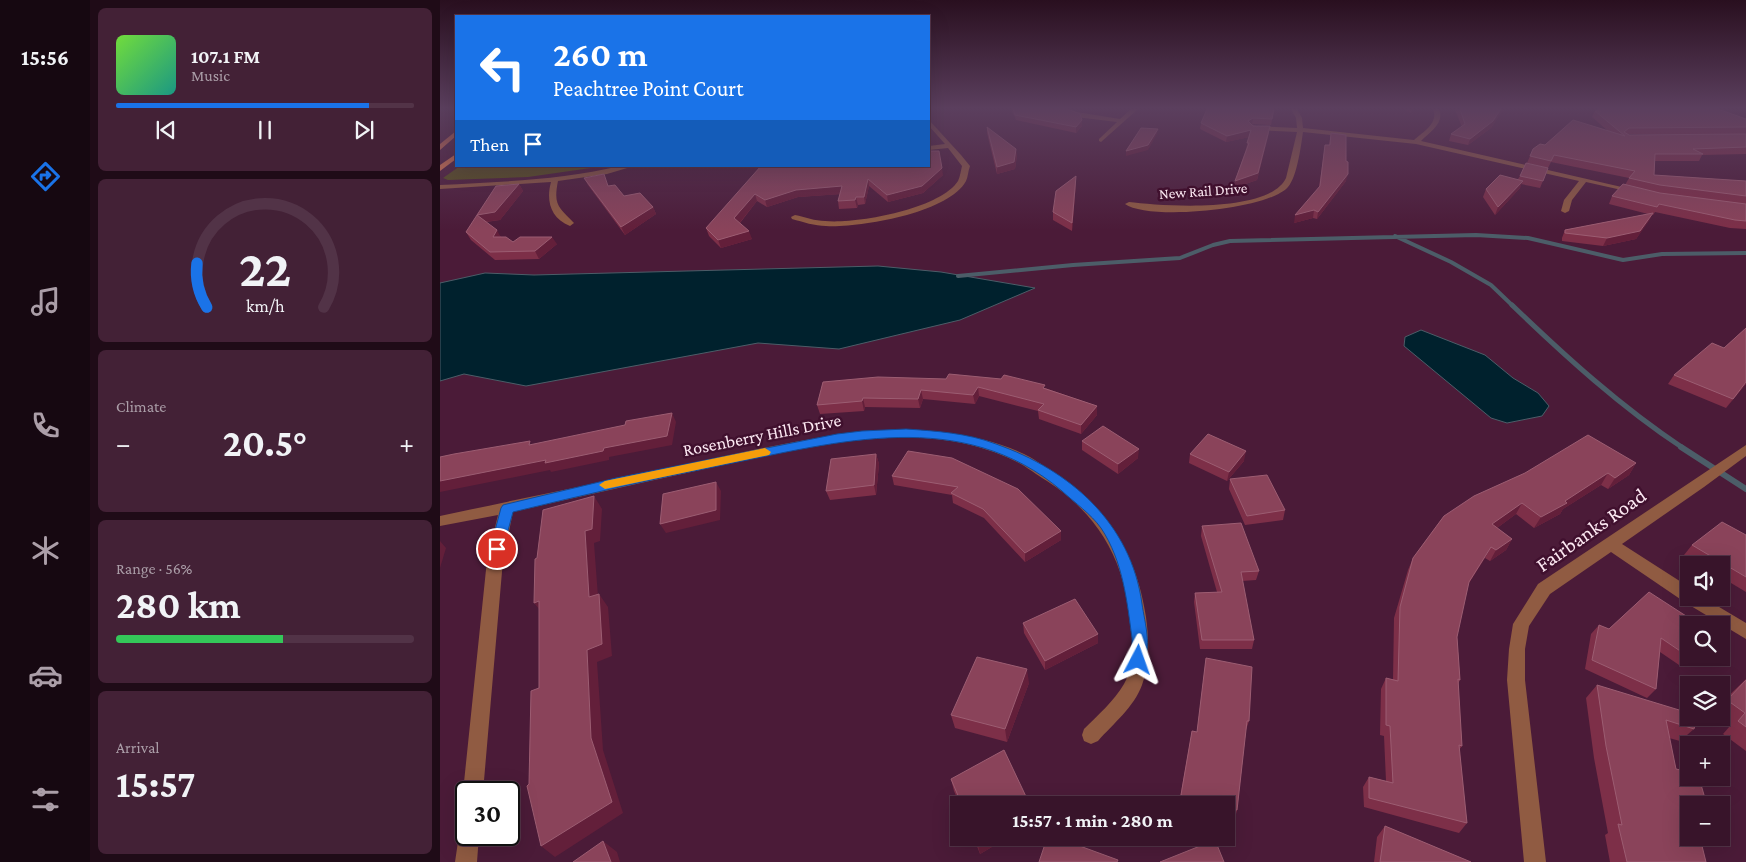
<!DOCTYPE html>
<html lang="en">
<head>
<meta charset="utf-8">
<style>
	body { margin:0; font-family:"Crimson Pro",serif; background:#432136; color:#f1f3f6; height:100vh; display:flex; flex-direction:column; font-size:19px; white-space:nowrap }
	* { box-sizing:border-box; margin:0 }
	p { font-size:16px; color:#ab9ea8 }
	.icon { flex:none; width:28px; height:28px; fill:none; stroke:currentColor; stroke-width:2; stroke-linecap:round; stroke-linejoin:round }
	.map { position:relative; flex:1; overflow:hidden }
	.side { display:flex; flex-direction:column; gap:8px; padding:8px; background:#1f0b17; width:350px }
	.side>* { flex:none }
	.banner { position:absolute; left:15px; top:15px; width:475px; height:152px; border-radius:0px; box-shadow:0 5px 20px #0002,0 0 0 1px #523347; background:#1a73e8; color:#fff; overflow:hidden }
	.buttons { position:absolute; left:1240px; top:556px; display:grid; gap:10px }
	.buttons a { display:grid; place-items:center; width:50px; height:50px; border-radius:0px; background:#38142a; box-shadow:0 5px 20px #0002,0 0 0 1px #523347; font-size:25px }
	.speed { position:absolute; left:15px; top:781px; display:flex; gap:10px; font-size:25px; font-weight:700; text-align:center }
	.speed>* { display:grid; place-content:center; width:65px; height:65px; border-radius:50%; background:#38142a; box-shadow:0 5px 20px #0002,0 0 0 1px #523347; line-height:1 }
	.speed .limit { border:2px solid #111; border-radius:8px; background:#fff; color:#111 }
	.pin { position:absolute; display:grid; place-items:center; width:42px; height:42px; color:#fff; margin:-21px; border:2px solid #fff; border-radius:50%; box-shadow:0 1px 5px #0007 }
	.me { position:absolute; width:55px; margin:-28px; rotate:4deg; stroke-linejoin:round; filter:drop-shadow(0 0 4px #0008) }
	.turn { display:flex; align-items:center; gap:18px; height:105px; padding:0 15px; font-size:22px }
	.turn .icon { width:65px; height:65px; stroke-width:2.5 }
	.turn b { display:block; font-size:35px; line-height:42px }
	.then { display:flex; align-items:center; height:48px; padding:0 15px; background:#0003; gap:10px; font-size:19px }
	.big { font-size:38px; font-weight:700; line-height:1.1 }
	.side .card { flex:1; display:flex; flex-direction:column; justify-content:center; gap:8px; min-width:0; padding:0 18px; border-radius:8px; background:#432136 }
	.side .dial { align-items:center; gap:0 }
	.dial svg { height:130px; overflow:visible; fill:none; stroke:#523347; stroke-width:7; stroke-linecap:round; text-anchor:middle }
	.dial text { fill:#f1f3f6; stroke:none }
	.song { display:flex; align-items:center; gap:15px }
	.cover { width:60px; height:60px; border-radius:8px; background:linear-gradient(135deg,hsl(100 70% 55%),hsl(170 70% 35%)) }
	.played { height:5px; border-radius:2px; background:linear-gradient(90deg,#1a73e8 85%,#523347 85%) }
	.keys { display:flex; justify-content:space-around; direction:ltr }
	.heat { display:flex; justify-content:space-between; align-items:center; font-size:28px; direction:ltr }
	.charge { height:8px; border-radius:4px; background:linear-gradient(90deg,#34c759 56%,#523347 0) }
	.trip { position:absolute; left:510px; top:796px; width:285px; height:50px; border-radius:0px; background:#38142a; box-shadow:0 5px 20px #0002,0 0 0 1px #523347; font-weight:700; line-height:50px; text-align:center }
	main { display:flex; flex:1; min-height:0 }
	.menu { display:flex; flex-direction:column; width:90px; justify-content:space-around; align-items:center; background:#160811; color:#ab9ea8 }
	.menu .icon { width:35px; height:35px }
	.menu .selected { color:#1a73e8 }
	.menu b { font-size:22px; color:#f1f3f6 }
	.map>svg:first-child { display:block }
	.green { fill:#575318 }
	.water { fill:#00212d; stroke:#4c5d68 }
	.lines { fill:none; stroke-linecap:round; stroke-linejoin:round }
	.stream-far2 { stroke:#4c5d68; stroke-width:4 }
	.stream-far1 { stroke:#4c5d68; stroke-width:5 }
	.stream { stroke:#4c5d68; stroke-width:6 }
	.street { fill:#905b42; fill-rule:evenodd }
	.primary { fill:#ef824d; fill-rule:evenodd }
	.wall { fill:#7d2f48 }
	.shaded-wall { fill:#631f3a }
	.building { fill:#8a435a; stroke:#9c5d72 }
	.route { fill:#1a73e8; stroke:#114b97 }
	.slow { fill:#f59e0b }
	.labels { text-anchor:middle; stroke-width:5; stroke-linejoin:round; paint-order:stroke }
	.far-street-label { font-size:15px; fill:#fce8f2; stroke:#40102e }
	.street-label { font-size:18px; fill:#fce8f2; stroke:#40102e }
	.near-street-label { font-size:21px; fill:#fce8f2; stroke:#40102e }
</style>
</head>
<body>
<main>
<nav class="menu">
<b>15:56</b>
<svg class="icon selected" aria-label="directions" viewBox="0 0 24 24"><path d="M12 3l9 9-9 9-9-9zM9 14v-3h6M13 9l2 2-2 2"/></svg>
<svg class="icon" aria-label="music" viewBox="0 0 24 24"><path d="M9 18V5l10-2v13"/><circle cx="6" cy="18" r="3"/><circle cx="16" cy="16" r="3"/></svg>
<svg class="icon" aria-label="phone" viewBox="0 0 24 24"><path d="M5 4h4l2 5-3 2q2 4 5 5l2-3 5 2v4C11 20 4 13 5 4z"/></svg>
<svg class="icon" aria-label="climate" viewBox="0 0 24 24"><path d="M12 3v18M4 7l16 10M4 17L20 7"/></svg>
<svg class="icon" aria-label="car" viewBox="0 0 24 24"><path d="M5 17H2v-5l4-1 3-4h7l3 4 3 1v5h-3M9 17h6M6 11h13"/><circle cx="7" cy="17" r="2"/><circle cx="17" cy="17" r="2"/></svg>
<svg class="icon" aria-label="filters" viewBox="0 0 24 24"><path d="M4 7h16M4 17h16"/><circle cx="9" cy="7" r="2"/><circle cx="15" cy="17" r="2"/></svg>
</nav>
<section class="side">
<div class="card">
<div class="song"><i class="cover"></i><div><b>107.1 FM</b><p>Music</p></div></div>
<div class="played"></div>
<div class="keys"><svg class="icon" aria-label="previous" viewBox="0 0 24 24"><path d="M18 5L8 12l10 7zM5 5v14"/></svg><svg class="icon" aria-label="pause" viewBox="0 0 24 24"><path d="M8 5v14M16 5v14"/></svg><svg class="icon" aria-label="next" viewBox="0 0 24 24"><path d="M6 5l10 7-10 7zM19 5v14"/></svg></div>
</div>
<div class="card dial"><svg viewBox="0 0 100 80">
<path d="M14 69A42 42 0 1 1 86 69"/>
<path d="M14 69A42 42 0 0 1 8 42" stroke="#1a73e8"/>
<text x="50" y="56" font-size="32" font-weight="700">22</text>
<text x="50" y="72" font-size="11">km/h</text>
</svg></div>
<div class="card"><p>Climate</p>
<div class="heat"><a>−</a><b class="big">20.5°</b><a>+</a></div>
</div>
<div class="card"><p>Range · 56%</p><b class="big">280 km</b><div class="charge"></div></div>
<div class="card"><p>Arrival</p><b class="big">15:57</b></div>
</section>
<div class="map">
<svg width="1306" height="862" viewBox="0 0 1306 862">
	<rect width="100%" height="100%" fill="#4b1b38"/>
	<path class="green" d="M 20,166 L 165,166 L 88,177 L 8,180 L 3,178 Z"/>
	<path class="water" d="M 438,266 L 501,272 L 595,288 L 520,320 L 399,349 L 318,343 L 86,386 L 24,374 L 0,381 L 0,283 L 45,273 L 94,275 Z
		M 981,330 L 1045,355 L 1073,378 L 1098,393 L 1109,406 L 1102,416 L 1067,423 L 1051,418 L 964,346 L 965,337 Z"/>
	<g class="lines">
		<path class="stream-far2" d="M 955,236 L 1011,262 L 1051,285 L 1073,306
			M 518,276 L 633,265 L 740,258 L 773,245 L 790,241 L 1036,235 L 1088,238 L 1183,260 L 1222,254 L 1306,253"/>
		<path class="stream-far1" d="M 1072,305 C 1125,356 1181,407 1243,448"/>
		<path class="stream" d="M 1241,447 L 1306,489"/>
		<path class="street" d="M 618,109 L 680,119 L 691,109 L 698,109 L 661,142 L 659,141 L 659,139 L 677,122 L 636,117 Z
			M 851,109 L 857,109 L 862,118 L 863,128 L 974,140 C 983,132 999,123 993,109 L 999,109 C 1005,123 990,132 981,141 L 1199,191 L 1195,193 L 1146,182 L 1132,200 L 1129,211 L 1125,213 L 1121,211 L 1124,200 L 1139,181 L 976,144 L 863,132 C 861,146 857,177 848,187 C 828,210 708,221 685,204 L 689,202 C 722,206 829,214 846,178 L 857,132 L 814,130 L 811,128 L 814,126 L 857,128 L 856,118 Z
			M 489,120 L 521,155 L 530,166 C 528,171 528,177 526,181 C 509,213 419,228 386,226 C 375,226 363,222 352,219 L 351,217 L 355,215 C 365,217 375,221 385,221 C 417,224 500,209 518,181 C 520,177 521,170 522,166 L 508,148 L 489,150 L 489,146 L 505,144 L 489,126 Z
			M 180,166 L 194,166 L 167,174 L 118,181 C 113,206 119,207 134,223 L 130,226 C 110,218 106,200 111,182 L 0,189 L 0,185 C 60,182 121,180 180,166 Z
			M 436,430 C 487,430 537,432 584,454 C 593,458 602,465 610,470 C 666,506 696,551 706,617 C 709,640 710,663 702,685 C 694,707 673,724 658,741 L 651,744 L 644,741 L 642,735 L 644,729 C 658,715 674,701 684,684 C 700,657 689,600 680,572 C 667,533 641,503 607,481 C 597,475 586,466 575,461 C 477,413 351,449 251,472 C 192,485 132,498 73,512 L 63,560 L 43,792 L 26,792 L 26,799 L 23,792 L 47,560 L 58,515 L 0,526 L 0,516 C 79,499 158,483 238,466 C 304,452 369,437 436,430 Z
			M 1306,445 L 1306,456 L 1264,487 L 1182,544 L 1249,587 L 1249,598 L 1264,598 L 1306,623 L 1306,639 L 1246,603 L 1171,552 L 1110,594 L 1089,626 L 1085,649 L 1085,680 L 1106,862 L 1084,862 L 1067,680 L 1069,649 L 1073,624 L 1098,584 Z
			M 26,826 L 26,835 L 39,835 L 37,862 L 15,862 L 19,835 L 22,828 Z"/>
		<path class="primary" d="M 16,131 L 16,136 L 0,150 L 0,144 Z
			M 16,154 L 16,159 L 0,171 L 0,165 Z"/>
	</g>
	<path class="wall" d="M 571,109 L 628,109 L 642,126 L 636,133 L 576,120 Z
		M 834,109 L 831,125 L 812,124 L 829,133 L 817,180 L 794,188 L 795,181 L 806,149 L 809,137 L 786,142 L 760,129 L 761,123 Z
		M 964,109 L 972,109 L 971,113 Z
		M 1014,109 L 1068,109 L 1062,111 L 1051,128 L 1028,145 L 1009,141 L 1011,134 L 1022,127 L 1016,112 Z
		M 1156,109 L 1278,109 L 1306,119 L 1306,134 L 1187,134 L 1189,135 L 1306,134 L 1306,154 L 1262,155 L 1259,161 L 1215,161 L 1214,175 L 1306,181 L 1306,229 L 1290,228 L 1215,212 L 1213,215 L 1212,215 L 1196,239 L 1163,246 L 1122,241 L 1122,238 L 1125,230 L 1208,214 L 1169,204 L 1172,196 L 1185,185 L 1189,178 L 1111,162 L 1108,168 L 1087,163 L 1090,156 L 1105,145 L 1168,131 L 1152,117 Z
		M 547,127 L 577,155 L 575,169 L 557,174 L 547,133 Z
		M 891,133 L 906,161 L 906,181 L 877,219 L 873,218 L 854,223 L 879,187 L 885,145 L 889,145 Z
		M 334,167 L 503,175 L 483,193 L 448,202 L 429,186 L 425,204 L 418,205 L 417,208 L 399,209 L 398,201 L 400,194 L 358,197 L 327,207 L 317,201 L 300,223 L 312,239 L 281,248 L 269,236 L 266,228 Z
		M 1108,168 L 1100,188 L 1081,184 L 1080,188 L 1055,215 L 1043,197 L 1046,189 L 1078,179 L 1080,176 Z
		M 144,178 L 169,186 L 184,196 L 213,207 L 216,214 L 185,235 L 148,185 Z
		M 636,183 L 632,231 L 613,220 L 613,212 Z
		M 79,184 L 83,191 L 60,220 L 46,222 L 61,237 L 73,242 L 117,244 L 99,259 L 55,260 L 31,240 L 26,232 Z
		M 1306,328 L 1306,384 L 1286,408 L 1228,384 L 1234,375 L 1284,348 Z
		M 383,382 L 605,388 L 657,406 L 657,415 L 641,434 L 599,419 L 598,411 L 539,396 L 535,404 L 483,399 L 480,408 L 425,407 L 424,411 L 380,414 L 377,405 Z
		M 642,441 L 698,458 L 678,474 L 642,450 Z
		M 468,451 L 621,540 L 585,562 L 544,518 L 513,503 L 512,495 L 454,485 L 452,476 Z
		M 436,454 L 439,464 L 436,495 L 390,500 L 386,491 Z
		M 750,454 L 804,461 L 787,481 L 749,463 Z
		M 1196,463 L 1189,475 L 1168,489 L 1161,485 L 1123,509 L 1120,514 L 1094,528 L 1076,514 L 1057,528 L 1072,539 L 1066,550 L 1050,561 L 1045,558 L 1028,584 L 1017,637 L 1020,680 L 1018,684 L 1022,746 L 1019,750 L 1027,823 L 1019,833 L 924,807 L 923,787 L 929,777 L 946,781 L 944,736 L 940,735 L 941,689 L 946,678 L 953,680 L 954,618 L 968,570 L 973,558 L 1004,516 Z
		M 790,479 L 845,510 L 843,520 L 805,525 L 789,489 Z
		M 762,526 L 819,571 L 816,580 L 802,581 L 814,640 L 812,649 L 760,649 L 754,602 L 755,593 L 777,592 L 761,536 Z
		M 1306,535 L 1306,592 L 1281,577 L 1281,565 L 1262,565 L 1244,555 L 1252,545 Z
		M 583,623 L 658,634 L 658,643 L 605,670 L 584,633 Z
		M 1159,625 L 1169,629 L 1249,625 L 1249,658 L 1252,658 L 1242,667 L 1220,652 L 1216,689 L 1207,698 L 1145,669 L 1151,634 Z
		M 766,658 L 809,721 L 806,730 L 797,810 L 795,818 L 786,816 L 786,805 L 746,805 L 739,803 L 752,731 L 757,732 Z
		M 1306,679 L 1306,751 L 1283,734 L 1290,726 L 1278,718 L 1281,718 L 1281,703 Z
		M 589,683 L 567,742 L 515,728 L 511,715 Z
		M 1157,685 L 1254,729 L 1240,741 L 1229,738 L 1236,769 L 1249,805 L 1266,862 L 1170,862 L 1165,835 L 1168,833 L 1154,758 L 1146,698 Z
		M 511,779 L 590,805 L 520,805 L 514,791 Z
		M 945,826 L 1031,862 L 934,862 L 937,837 Z
		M 534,838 L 567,838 L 540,854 Z"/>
	<path class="shaded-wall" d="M 1061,109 L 1068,109 L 1062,111 L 1051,128 L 1028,145 L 1030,139 Z
		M 813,118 L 812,124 L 807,127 L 808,121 Z
		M 642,120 L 642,126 L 636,133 L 636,127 Z
		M 830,126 L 817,180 L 794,188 L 795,181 Z
		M 718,129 L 717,134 L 708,150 L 686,156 L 686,151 Z
		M 811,130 L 810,137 L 786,142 L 787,136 Z
		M 576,149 L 577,155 L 575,169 L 557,174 L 557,167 Z
		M 502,168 L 503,175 L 483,193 L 448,202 L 447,195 Z
		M 908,174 L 906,181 L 877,219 L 878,212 Z
		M 636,176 L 636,183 L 632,231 L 632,223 Z
		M 428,179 L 429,186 L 425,204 L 424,197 Z
		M 1083,181 L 1080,188 L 1055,215 L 1058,207 Z
		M 79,184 L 83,191 L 60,220 L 42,222 L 37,215 Z
		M 402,186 L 403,194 L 358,197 L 327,207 L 325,200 L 356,190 Z
		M 315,194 L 317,201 L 297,226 L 294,218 Z
		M 416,197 L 418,205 L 417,208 L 415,200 Z
		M 213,207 L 216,214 L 185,235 L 181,227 Z
		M 874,210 L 873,218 L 854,223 L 855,215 Z
		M 1213,213 L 1209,221 L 1196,239 L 1163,246 L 1167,238 Z
		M 57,230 L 61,238 L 53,237 Z
		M 309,231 L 312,239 L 281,248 L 278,240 Z
		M 112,237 L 117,244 L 99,259 L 95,251 Z
		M 1306,382 L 1306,384 L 1286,408 L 1293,399 Z
		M 538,387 L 539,396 L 535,404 L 533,395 Z
		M 481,390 L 483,399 L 480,408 L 478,399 Z
		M 423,398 L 425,407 L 424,411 L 422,401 Z
		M 657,406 L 657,415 L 641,434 L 641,425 Z
		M 232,413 L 236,422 L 232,445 L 169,457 L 169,460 L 111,472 L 110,470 L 0,492 L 0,481 L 164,448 Z
		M 699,449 L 698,458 L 678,474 L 678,464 Z
		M 806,451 L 804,461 L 787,481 L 789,472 Z
		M 436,454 L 439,464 L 436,495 L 434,485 Z
		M 1196,463 L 1189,475 L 1168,489 L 1175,478 Z
		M 1168,473 L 1161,485 L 1123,509 L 1120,514 L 1094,528 L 1101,517 Z
		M 276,482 L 281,491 L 280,520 L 226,533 L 220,524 Z
		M 154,496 L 162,509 L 160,541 L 154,543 L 159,610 L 149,597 L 145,531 Z
		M 1082,503 L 1076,514 L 1046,536 L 1052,524 Z
		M 621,531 L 621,540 L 585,562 L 585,553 Z
		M 1072,539 L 1066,550 L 1050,561 L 1056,550 Z
		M 0,541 L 6,548 L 0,568 Z
		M 1051,547 L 1045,558 L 1023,593 L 1029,582 Z
		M 159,594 L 168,607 L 172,656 L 157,662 L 163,750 L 183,813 L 115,857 L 101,846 L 151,738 L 147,650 Z
		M 99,601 L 105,616 L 94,603 Z
		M 658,634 L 658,643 L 605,670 L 605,661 Z
		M 587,669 L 589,683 L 567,742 L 565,729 Z
		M 545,838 L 567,838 L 540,854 L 537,842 Z
		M 163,841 L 177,852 L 180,862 L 171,862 Z"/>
	<path class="building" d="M 573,109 L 628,109 L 640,114 L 642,120 L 636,127 L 575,115 Z
		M 767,109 L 834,109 L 832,119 L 813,118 L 808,121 L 813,126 L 830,126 L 818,173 L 795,181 L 809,143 L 807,143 L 811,130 L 787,136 L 761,123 Z
		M 1020,109 L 1061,109 L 1053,121 L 1030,139 L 1011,134 L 1025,124 Z
		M 1159,109 L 1278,109 L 1306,119 L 1306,127 L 1189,128 L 1184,132 L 1189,135 L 1306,134 L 1306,147 L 1253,149 L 1263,154 L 1215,154 L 1214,175 L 1306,181 L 1306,196 L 1220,185 L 1189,178 L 1195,171 L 1114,155 L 1111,161 L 1090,156 L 1093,149 L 1100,144 L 1105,145 L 1133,120 L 1185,136 L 1155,111 L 1161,111 Z
		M 547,127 L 576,149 L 574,162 L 557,167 Z
		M 701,128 L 718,129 L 708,145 L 686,151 Z
		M 891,133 L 906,135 L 906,161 L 908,162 L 908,174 L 878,212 L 874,210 L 855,215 L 880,186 L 885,145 L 890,145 Z
		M 489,151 L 499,151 L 502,168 L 482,186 L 447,195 L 428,179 L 424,197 L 416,197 L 415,200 L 398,201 L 402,186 L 356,190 L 325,200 L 315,194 L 294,218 L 309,231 L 278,240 L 266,228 L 321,166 L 333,166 L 334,167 L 341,167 L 342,166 L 399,166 L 440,167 L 440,166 L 489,166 Z
		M 1086,163 L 1108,168 L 1103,181 L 1080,176 Z
		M 164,174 L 168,186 L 175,185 L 184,196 L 200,193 L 213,207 L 181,227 L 144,178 Z
		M 1060,175 L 1083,181 L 1058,207 L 1046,189 Z
		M 636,176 L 632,223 L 613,212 L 616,191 Z
		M 79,184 L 55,212 L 37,215 L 56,186 Z
		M 1183,184 L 1220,193 L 1306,204 L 1306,221 L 1295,220 L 1219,204 L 1217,207 L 1172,196 Z
		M 1213,213 L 1200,231 L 1167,238 L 1125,233 L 1125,230 Z
		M 37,215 L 57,230 L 53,237 L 66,237 L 73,242 L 80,237 L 112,237 L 95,251 L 50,252 L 26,232 Z
		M 1306,328 L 1306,382 L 1293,399 L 1234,375 L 1272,343 L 1284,348 Z
		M 509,374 L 561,379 L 564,375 L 605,385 L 603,388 L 657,406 L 641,425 L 598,410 L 604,404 L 538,387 L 533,395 L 481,390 L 478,399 L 423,398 L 422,401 L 377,405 L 383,382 L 438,377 L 506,379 Z
		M 232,413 L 227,436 L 164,448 L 163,451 L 105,463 L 106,460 L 0,481 L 0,457 L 14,454 L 90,441 L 89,445 L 185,425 L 186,421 Z
		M 663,426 L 699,449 L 678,464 L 642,441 Z
		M 768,434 L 806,451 L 789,472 L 750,454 Z
		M 1148,435 L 1196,463 L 1175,478 L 1168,473 L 1125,501 L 1127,503 L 1101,517 L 1082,503 L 1052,524 L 1072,539 L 1056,550 L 1051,547 L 1029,582 L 1017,637 L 1020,680 L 1018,679 L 1022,746 L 1019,745 L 1027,823 L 929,798 L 929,777 L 953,783 L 950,726 L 946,725 L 946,678 L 958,681 L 960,607 L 973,558 L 1004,516 L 1034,496 L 1085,473 Z
		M 468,451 L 512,458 L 578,489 L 621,531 L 585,553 L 543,509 L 511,493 L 518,487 L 452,476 Z
		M 436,454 L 434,485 L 386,491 L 391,459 Z
		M 827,475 L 845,510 L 807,516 L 790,479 Z
		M 276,482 L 276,510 L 220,524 L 223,494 Z
		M 154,496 L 152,529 L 145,531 L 149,597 L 159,594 L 162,644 L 147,650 L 151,738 L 172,802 L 101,846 L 87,786 L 89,784 L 91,691 L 99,688 L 99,601 L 94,603 L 95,559 L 97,558 L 103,510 Z
		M 1282,522 L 1306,535 L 1306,577 L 1252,545 Z
		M 801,523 L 819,571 L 801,572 L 814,640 L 762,640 L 755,593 L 782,592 L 762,526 Z
		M 1209,592 L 1260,625 L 1249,625 L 1249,657 L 1221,638 L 1216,689 L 1152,660 L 1159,625 L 1169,629 Z
		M 635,599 L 658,634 L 605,661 L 583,623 Z
		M 537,657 L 587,669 L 565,729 L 511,715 Z
		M 766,658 L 812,667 L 809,721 L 807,721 L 797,810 L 786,807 L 786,805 L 778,805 L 741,795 L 752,731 L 757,732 Z
		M 1306,680 L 1306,727 L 1298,721 L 1305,713 L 1287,700 Z
		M 1157,685 L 1249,713 L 1249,718 L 1257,718 L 1254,729 L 1226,720 L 1236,769 L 1249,772 L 1249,778 L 1259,778 L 1267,805 L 1249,805 L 1249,838 L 1260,838 L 1266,862 L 1187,862 L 1178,824 L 1182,825 L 1166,746 Z
		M 564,750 L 590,805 L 522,805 L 511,779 Z
		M 945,826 L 1031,862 L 940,862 Z
		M 535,838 L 545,838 L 537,842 Z
		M 607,838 L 618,838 L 678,860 L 677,862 L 599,862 Z
		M 775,840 L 784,862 L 720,862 Z
		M 163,841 L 171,862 L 133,862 Z"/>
	<linearGradient id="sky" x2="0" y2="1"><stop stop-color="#290f1f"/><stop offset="0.47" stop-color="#5b3f5e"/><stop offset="1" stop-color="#5b3f5e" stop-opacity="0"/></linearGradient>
	<rect width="1306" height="230" fill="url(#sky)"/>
	<path class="route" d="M 466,429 C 496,431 527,433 556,444 C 630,470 691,523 702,604 C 705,624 712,646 703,665 L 698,667 L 692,665 C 689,657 693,647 692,638 C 687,601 683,561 661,528 C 651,514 635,503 622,491 C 522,406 398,442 283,465 C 213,479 143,495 73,512 L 62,553 L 57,554 L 52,553 L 50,549 L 61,508 L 63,505 L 67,504 L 176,478 L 397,434 L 422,431 Z"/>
	<path class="slow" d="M 325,448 L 331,452 L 329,455 L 165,489 L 159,485 L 165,481 Z"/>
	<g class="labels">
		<g class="far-street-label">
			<text transform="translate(763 191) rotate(-4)" y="5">New Rail Drive</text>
		</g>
		<g class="street-label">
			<text transform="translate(322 435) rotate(-11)" y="6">Rosenberry Hills Drive</text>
		</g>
		<g class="near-street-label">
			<text transform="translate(1151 530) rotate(-35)" y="7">Fairbanks Road</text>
		</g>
	</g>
</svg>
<div class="buttons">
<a><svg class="icon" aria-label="sound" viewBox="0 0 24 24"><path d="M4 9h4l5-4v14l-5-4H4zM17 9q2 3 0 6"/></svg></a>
<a><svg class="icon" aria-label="search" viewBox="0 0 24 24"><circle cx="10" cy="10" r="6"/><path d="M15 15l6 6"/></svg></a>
<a><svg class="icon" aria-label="layers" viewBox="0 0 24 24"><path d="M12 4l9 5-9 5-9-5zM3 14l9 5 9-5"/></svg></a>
<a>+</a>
<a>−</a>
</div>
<div class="speed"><div class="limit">30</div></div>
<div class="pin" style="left:57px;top:549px;background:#d93025"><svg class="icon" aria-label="arrive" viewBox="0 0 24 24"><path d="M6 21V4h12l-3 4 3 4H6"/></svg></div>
<svg class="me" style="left:698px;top:660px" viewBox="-20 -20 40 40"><path d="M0-17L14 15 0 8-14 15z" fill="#1a73e8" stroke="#fff" stroke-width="4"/></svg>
<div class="trip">15:57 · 1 min · 280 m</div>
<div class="banner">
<div class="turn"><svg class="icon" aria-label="left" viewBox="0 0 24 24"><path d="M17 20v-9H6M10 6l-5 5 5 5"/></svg><div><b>260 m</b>Peachtree Point Court</div></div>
<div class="then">Then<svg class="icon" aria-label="arrive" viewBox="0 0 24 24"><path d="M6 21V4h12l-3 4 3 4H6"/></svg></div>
</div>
</div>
</main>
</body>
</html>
